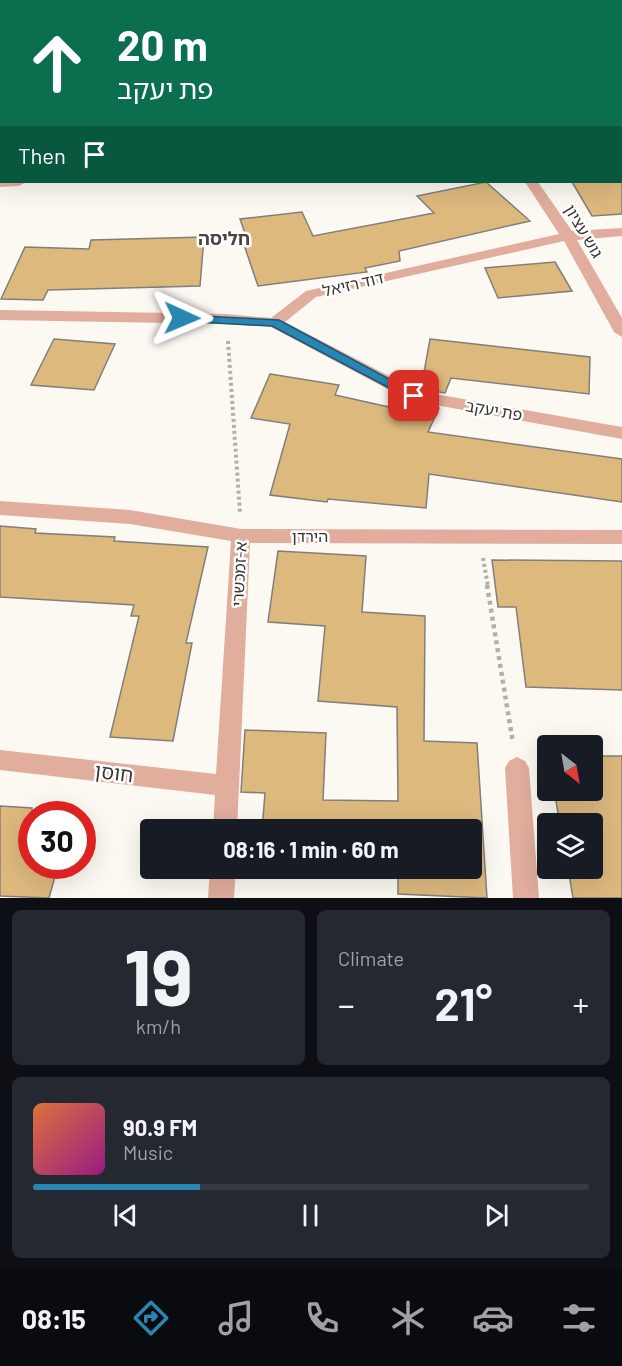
<!DOCTYPE html>
<html lang="en">
<head>
<meta charset="utf-8">
<style>
	body { margin:0; font-family:Barlow,"Noto Sans Hebrew",sans-serif; background:#242831; color:#f1f3f6; height:100vh; display:flex; flex-direction:column; font-size:22px; white-space:nowrap }
	* { box-sizing:border-box; margin:0 }
	p { font-size:20px; color:#9ea1a6 }
	.icon { flex:none; width:33px; height:33px; fill:none; stroke:currentColor; stroke-width:2; stroke-linecap:round; stroke-linejoin:round }
	.map { position:relative; height:898px; overflow:hidden }
	.panel { display:flex; flex-direction:column; gap:12px; padding:12px; background:#0d0f14; flex:1 }
	.panel>* { flex:none }
	.guide { position:absolute; left:0px; top:0px; width:622px; height:183px; box-shadow:0 6px 24px #0002; background:#0b6e4f; color:#fff; overflow:hidden }
	.needle { width:39px; rotate:149deg }
	.controls { position:absolute; left:537px; top:735px; display:grid; gap:12px }
	.controls a { display:grid; place-items:center; width:66px; height:66px; border-radius:6px; background:#171b24; box-shadow:0 6px 24px #0002; font-size:30px }
	.speed { position:absolute; left:18px; top:801px; display:flex; gap:12px; font-size:30px; font-weight:700; text-align:center }
	.speed>* { display:grid; place-content:center; width:78px; height:78px; border-radius:50%; background:#171b24; box-shadow:0 6px 24px #0002; line-height:1 }
	.speed .limit { border:9px solid #d22; background:#fff; color:#111 }
	.pin { position:absolute; display:grid; place-items:center; width:51px; height:51px; color:#fff; margin:-26px; border-radius:12px; box-shadow:0 3px 9px #0006 }
	.me { position:absolute; width:66px; margin:-33px; rotate:91deg; stroke-linejoin:round; filter:drop-shadow(0 0 4px #0008) }
	.turn { display:flex; align-items:center; gap:21px; height:126px; padding:0 18px; font-size:27px }
	.turn .icon { width:78px; height:78px; stroke-width:2.5 }
	.turn b { display:block; font-size:42px; line-height:51px }
	.then { display:flex; align-items:center; height:57px; padding:0 18px; background:#0003; gap:12px; font-size:22px }
	.big { font-size:45px; font-weight:700; line-height:1.1 }
	.panel .widget { flex:1; display:flex; flex-direction:column; justify-content:center; gap:9px; min-width:0; padding:0 21px; border-radius:9px; background:#242831 }
	.panel .dial { align-items:center; gap:0 }
	.dial b { font-size:78px; line-height:1 }
	.song { display:flex; align-items:center; gap:18px }
	.cover { width:72px; height:72px; border-radius:9px; background:linear-gradient(135deg,hsl(20 70% 55%),hsl(310 70% 35%)) }
	.played { height:6px; border-radius:3px; background:linear-gradient(90deg,#2986b3 30%,#363941 30%) }
	.keys { display:flex; justify-content:space-around; direction:ltr }
	.heat { display:flex; justify-content:space-between; align-items:center; font-size:33px; direction:ltr }
	.panel .tiles { flex:1; display:grid; gap:12px; grid-template-columns:1fr 1fr }
	.widget:last-child { grid-column:span 2 }
	.trip { position:absolute; left:140px; top:819px; width:342px; height:60px; border-radius:6px; background:#171b24; box-shadow:0 6px 24px #0002; font-weight:700; line-height:60px; text-align:center }
	.dock { display:flex; height:96px; justify-content:space-around; align-items:center; background:#090b0e; color:#9ea1a6 }
	.dock .icon { width:42px; height:42px }
	.dock .on { color:#2986b3 }
	.dock b { font-size:27px; color:#f1f3f6 }
	.map>svg:first-child { display:block }
	.building { fill:#ddb97e; stroke:#827f7a; stroke-width:1.5 }
	.lines { fill:none; stroke-linecap:round; stroke-linejoin:round }
	.path-far2 { stroke:#b2aeaa; stroke-width:2; stroke-dasharray:1.5 1.5; stroke-linecap:butt }
	.path-far1 { stroke:#b2aeaa; stroke-width:4; stroke-dasharray:3 3; stroke-linecap:butt }
	.path { stroke:#b2aeaa; stroke-width:4.5; stroke-dasharray:4 4; stroke-linecap:butt }
	.minor { fill:#e1ad9d; fill-rule:evenodd }
	.route { fill:#2986b3; stroke:#1b5774; stroke-width:1.5 }
	.labels { text-anchor:middle; stroke-width:5; stroke-linejoin:round; paint-order:stroke }
	.street-label { font-size:16px; fill:#373533; stroke:#fff }
	.far-district-label { font-size:18px; font-weight:bold; fill:#484541; stroke:#fff }
	.near-street-label { font-size:20px; fill:#373533; stroke:#fff }
</style>
</head>
<body>
<div class="map">
<svg width="622" height="898" viewBox="0 0 622 898">
	<rect width="100%" height="100%" fill="#fcf8f2"/>
	<path class="building" d="M 486,182 L 530,221 L 399,251 L 400,261 L 365,268 L 367,272 L 258,286 L 241,236 L 246,236 L 240,219 L 302,212 L 313,236 L 434,213 L 417,196 Z
		M 572,182 L 622,182 L 622,214 L 592,216 Z
		M 204,237 L 200,286 L 48,290 L 43,300 L 1,299 L 25,247 L 89,249 L 91,240 Z
		M 555,262 L 572,291 L 498,298 L 485,268 Z
		M 54,339 L 115,344 L 94,390 L 31,385 Z
		M 430,339 L 590,357 L 589,394 L 451,378 L 445,393 L 421,389 Z
		M 270,374 L 339,385 L 335,395 L 416,413 L 418,404 L 439,408 L 428,432 L 622,459 L 622,502 L 429,474 L 426,508 L 328,499 L 327,502 L 270,495 L 290,424 L 251,418 Z
		M 0,526 L 36,529 L 35,533 L 115,537 L 114,541 L 208,547 L 186,643 L 192,643 L 173,741 L 110,737 L 139,616 L 131,616 L 134,605 L 0,597 Z
		M 278,551 L 366,556 L 362,612 L 425,616 L 424,741 L 477,743 L 487,898 L 398,894 L 398,868 L 471,868 L 471,830 L 262,830 L 265,793 L 241,792 L 245,730 L 326,733 L 323,800 L 398,801 L 397,707 L 318,701 L 325,626 L 268,622 Z
		M 492,560 L 622,561 L 622,690 L 526,687 L 516,607 L 498,607 Z
		M 592,756 L 622,756 L 622,898 L 573,898 L 568,868 L 592,868 L 592,824 L 560,824 L 554,790 L 592,790 Z
		M 0,806 L 32,808 L 32,866 L 58,866 L 49,898 L 0,896 Z"/>
	<g class="lines">
		<path class="path-far2" d="M 366,0 L 369,2
			M 299,2 L 302,0"/>
		<path class="path-far1" d="M 228,341 L 240,513
			M 483,558 L 488,586"/>
		<path class="path" d="M 487,585 L 513,743"/>
		<path class="minor" d="M 495,0 L 503,0 L 504,2 L 494,2 Z
			M 0,98 L 2,98 L 2,106 L 0,106 Z
			M 621,120 L 622,121 L 622,129 L 621,128 Z
			M 0,179 L 2,182 L 26,182 L 19,186 L 0,187 Z
			M 525,182 L 538,182 L 572,231 L 622,228 L 622,236 L 577,240 L 622,318 L 622,337 L 614,332 L 564,241 L 316,297 L 285,322 L 418,391 L 622,427 L 622,439 L 408,400 L 271,327 L 226,324 L 0,320 L 0,310 L 226,314 L 271,318 L 306,291 L 559,234 Z
			M 0,501 L 130,510 L 241,529 L 622,530 L 622,544 L 250,543 L 237,830 L 213,830 L 215,795 L 0,770 L 0,750 L 216,774 L 231,541 L 130,524 L 0,515 Z
			M 517,757 L 525,761 L 529,768 L 539,898 L 513,898 L 505,768 L 509,761 Z
			M 210,868 L 236,868 L 234,898 L 208,898 Z"/>
	</g>
	<path class="route" d="M 182,315 L 279,320 L 421,396 L 414,400 L 410,399 L 272,326 L 178,321 L 178,316 Z"/>
	<g class="labels">
		<g class="street-label">
			<text transform="translate(584 231) rotate(59)" y="6">גוש עציון</text>
			<text transform="translate(353 284) rotate(-13)" y="6">דוד רזיאל</text>
			<text transform="translate(494 410) rotate(10)" y="6">פת יעקב</text>
			<text x="310" y="542">הירדן</text>
			<text transform="translate(239 574) rotate(-87)" y="6">א-זמכשרי</text>
		</g>
		<g class="far-district-label">
			<text x="224" y="245">חליסה</text>
		</g>
		<g class="near-street-label">
			<text transform="translate(114 773) rotate(7)" y="7">חוסן</text>
		</g>
	</g>
</svg>
<div class="controls">
<a><svg class="needle" viewBox="-14 -14 28 28"><path d="M0-13l5 13h-10z" fill="#e53935"/><path d="M0 13l5-13h-10z" fill="#9ea1a6"/></svg></a>
<a><svg class="icon" aria-label="layers" viewBox="0 0 24 24"><path d="M12 4l9 5-9 5-9-5zM3 14l9 5 9-5"/></svg></a>
</div>
<div class="speed"><div class="limit">30</div></div>
<div class="pin" style="left:414px;top:396px;background:#d93025"><svg class="icon" aria-label="arrive" viewBox="0 0 24 24"><path d="M6 21V4h12l-3 4 3 4H6"/></svg></div>
<svg class="me" style="left:182px;top:318px" viewBox="-20 -20 40 40"><path d="M0-17L14 15 0 8-14 15z" fill="#2986b3" stroke="#fff" stroke-width="4"/></svg>
<div class="trip">08:16 · 1 min · 60 m</div>
<div class="guide">
<div class="turn"><svg class="icon" aria-label="ahead" viewBox="0 0 24 24"><path d="M12 20V5M6 11l6-6 6 6"/></svg><div><b>20 m</b>פת יעקב</div></div>
<div class="then">Then<svg class="icon" aria-label="arrive" viewBox="0 0 24 24"><path d="M6 21V4h12l-3 4 3 4H6"/></svg></div>
</div>
</div>
<section class="panel">
<div class="tiles">
<div class="widget dial"><b>19</b><p>km/h</p></div>
<div class="widget"><p>Climate</p>
<div class="heat"><a>−</a><b class="big">21°</b><a>+</a></div>
</div>
<div class="widget">
<div class="song"><i class="cover"></i><div><b>90.9 FM</b><p>Music</p></div></div>
<div class="played"></div>
<div class="keys"><svg class="icon" aria-label="previous" viewBox="0 0 24 24"><path d="M18 5L8 12l10 7zM5 5v14"/></svg><svg class="icon" aria-label="pause" viewBox="0 0 24 24"><path d="M8 5v14M16 5v14"/></svg><svg class="icon" aria-label="next" viewBox="0 0 24 24"><path d="M6 5l10 7-10 7zM19 5v14"/></svg></div>
</div>
</div>
</section>
<nav class="dock">
<b>08:15</b>
<svg class="icon on" aria-label="directions" viewBox="0 0 24 24"><path d="M12 3l9 9-9 9-9-9zM9 14v-3h6M13 9l2 2-2 2"/></svg>
<svg class="icon" aria-label="music" viewBox="0 0 24 24"><path d="M9 18V5l10-2v13"/><circle cx="6" cy="18" r="3"/><circle cx="16" cy="16" r="3"/></svg>
<svg class="icon" aria-label="phone" viewBox="0 0 24 24"><path d="M5 4h4l2 5-3 2q2 4 5 5l2-3 5 2v4C11 20 4 13 5 4z"/></svg>
<svg class="icon" aria-label="climate" viewBox="0 0 24 24"><path d="M12 3v18M4 7l16 10M4 17L20 7"/></svg>
<svg class="icon" aria-label="car" viewBox="0 0 24 24"><path d="M5 17H2v-5l4-1 3-4h7l3 4 3 1v5h-3M9 17h6M6 11h13"/><circle cx="7" cy="17" r="2"/><circle cx="17" cy="17" r="2"/></svg>
<svg class="icon" aria-label="filters" viewBox="0 0 24 24"><path d="M4 7h16M4 17h16"/><circle cx="9" cy="7" r="2"/><circle cx="15" cy="17" r="2"/></svg>
</nav>
</body>
</html>
